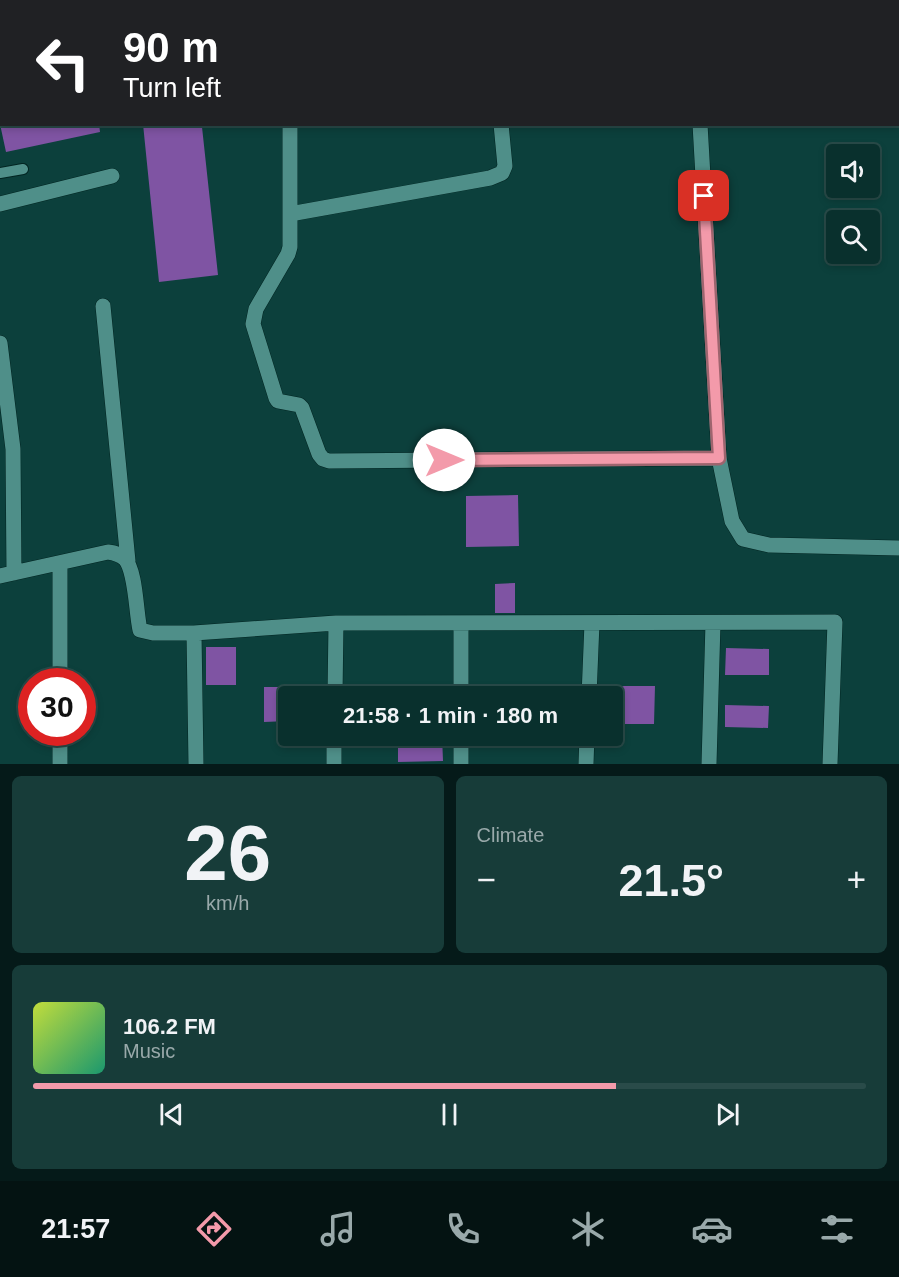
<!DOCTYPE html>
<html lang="en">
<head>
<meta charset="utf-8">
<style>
	body { margin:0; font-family:Helvetica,sans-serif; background:#173c39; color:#f1f3f6; height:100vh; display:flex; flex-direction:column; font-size:22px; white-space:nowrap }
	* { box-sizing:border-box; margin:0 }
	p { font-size:20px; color:#99a9aa }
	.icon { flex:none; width:33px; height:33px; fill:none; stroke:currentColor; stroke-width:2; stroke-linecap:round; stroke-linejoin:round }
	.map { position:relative; height:764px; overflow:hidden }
	.side { display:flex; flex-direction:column; gap:12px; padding:12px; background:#051a19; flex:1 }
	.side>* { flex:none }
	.banner { position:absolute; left:0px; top:0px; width:900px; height:126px; box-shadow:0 3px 9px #0003,0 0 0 2px #294b49; background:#202124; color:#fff; overflow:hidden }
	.controls { position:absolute; left:826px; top:144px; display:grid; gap:12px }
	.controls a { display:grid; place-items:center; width:54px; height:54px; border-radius:6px; background:#09302d; box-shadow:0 3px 9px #0003,0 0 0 2px #294b49; font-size:30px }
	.speed { position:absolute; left:18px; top:668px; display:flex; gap:12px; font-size:30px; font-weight:700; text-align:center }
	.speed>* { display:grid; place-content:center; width:78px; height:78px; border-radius:50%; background:#09302d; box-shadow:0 3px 9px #0003,0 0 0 2px #294b49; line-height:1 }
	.speed .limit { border:9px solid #d22; background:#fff; color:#111 }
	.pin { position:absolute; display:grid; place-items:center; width:51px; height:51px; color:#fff; margin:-26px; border-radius:12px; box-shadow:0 3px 9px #0006 }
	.me { position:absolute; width:66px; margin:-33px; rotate:90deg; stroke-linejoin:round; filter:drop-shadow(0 0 4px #0008) }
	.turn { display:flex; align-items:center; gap:21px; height:126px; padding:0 24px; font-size:27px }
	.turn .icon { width:78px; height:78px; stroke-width:2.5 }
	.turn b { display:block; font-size:42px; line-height:51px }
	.big { font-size:45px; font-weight:700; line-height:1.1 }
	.side .widget { flex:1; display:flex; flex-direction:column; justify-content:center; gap:9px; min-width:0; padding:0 21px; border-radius:9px; background:#173c39 }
	.side .dial { align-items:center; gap:0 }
	.dial b { font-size:78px; line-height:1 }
	.song { display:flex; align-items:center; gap:18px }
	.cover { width:72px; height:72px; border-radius:9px; background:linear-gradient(135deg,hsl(70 70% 55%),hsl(160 70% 35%)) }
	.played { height:6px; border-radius:3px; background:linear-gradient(90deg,#f39aaa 70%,#294b49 70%) }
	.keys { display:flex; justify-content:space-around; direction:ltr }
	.heat { display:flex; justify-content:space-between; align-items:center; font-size:33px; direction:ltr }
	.side .tiles { flex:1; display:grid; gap:12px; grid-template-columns:1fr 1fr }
	.widget:last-child { grid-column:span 2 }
	.trip { position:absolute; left:278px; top:686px; width:345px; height:60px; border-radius:6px; background:#09302d; box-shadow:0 3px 9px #0003,0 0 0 2px #294b49; font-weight:700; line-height:60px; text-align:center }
	.menu { display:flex; height:96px; justify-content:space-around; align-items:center; background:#041312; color:#99a9aa }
	.menu .icon { width:42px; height:42px }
	.menu .active { color:#f39aaa }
	.menu b { font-size:27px; color:#f1f3f6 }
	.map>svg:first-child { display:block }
	.building { fill:#7f54a3 }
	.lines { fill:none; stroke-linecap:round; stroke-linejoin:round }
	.lane-casing { stroke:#022522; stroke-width:12 }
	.street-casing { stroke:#022522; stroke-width:16 }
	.lane { stroke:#4f8f89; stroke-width:10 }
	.street { stroke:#4f8f89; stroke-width:15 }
	.route-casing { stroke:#9e646e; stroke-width:15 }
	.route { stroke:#f39aaa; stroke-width:10 }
</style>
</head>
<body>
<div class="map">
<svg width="899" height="764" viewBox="0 0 899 764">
	<rect width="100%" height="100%" fill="#0c403c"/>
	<path class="building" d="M 0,124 L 99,124 L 100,132 L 6,152 Z
		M 143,124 L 193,124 L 193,128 L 202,127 L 218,275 L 159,282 Z
		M 518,495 L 519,546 L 466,547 L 466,496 Z
		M 515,583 L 515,613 L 495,613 L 495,584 Z
		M 206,647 L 236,647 L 236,685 L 206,685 Z
		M 726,648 L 769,649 L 769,675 L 725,675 Z
		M 612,686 L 655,686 L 654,724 L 612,724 Z
		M 264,687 L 288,687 L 288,721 L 264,722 Z
		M 725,705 L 769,706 L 768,728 L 725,727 Z
		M 398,735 L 442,735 L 443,761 L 398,762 Z"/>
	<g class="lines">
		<defs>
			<path id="lane" d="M 0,173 L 23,169"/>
			<path id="street" d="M 543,2 L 551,0
				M 898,4 L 899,4
				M 290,124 L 290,247 L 288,254 L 256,309 L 253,324 L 276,398 L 278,401 L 299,405 L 302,408 L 319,454 L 323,459 L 329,461 L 719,458
				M 700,124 L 719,458 L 732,521 L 743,539 L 769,545 L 899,548
				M 0,204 L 112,176
				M 290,214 L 490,178 L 502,173 L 505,166 L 501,124
				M 103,306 L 128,561
				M 0,343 L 13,449 L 14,573
				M 60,564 L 60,681
				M 0,576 L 108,552 C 115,553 120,554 125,559 C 136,571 136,613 140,630 L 153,633 L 194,633 L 336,623 L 835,622 L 830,764
				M 461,623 L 461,696
				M 194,633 L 196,764
				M 335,696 L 336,623
				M 589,696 L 592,623
				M 60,732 L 60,764
				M 461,735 L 461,764
				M 334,764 L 334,735
				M 586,764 L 587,735
				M 709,764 L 713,623"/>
		</defs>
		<use href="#lane" class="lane-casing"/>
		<use href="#street" class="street-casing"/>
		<use href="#lane" class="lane"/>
		<use href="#street" class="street"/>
	</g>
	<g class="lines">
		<defs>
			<path id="route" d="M 444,460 L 719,458 L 704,196"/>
		</defs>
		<use href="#route" class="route-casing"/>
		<use href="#route" class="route"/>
	</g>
</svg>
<div class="controls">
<a><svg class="icon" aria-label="sound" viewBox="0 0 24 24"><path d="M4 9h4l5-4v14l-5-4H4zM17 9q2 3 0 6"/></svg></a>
<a><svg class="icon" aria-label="search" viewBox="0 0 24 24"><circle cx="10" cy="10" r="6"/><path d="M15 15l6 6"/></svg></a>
</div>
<div class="speed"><div class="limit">30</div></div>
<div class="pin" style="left:704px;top:196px;background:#d93025"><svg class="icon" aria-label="arrive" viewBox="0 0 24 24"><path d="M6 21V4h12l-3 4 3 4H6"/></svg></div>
<svg class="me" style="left:444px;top:460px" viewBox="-20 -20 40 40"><circle r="19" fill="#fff"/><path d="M0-13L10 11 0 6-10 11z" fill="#f39aaa"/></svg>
<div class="trip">21:58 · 1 min · 180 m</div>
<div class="banner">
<div class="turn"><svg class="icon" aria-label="left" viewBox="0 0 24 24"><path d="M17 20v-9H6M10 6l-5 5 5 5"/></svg><div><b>90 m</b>Turn left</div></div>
</div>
</div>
<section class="side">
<div class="tiles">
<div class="widget dial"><b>26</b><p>km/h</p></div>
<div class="widget"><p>Climate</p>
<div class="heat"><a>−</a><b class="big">21.5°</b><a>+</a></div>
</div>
<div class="widget">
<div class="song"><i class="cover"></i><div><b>106.2 FM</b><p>Music</p></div></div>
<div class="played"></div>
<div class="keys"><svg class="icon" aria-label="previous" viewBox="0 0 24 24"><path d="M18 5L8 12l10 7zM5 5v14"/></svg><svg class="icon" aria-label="pause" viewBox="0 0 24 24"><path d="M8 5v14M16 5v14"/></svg><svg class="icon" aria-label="next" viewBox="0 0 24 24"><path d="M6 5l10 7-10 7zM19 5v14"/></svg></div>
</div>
</div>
</section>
<nav class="menu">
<b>21:57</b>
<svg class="icon active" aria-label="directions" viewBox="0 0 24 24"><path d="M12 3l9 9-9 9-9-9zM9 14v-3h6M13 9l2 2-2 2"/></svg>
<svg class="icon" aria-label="music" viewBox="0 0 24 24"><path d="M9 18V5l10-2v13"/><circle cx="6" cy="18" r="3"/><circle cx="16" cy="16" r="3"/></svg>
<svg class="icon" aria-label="phone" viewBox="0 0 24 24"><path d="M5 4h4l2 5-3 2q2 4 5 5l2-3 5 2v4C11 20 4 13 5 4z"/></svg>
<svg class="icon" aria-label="climate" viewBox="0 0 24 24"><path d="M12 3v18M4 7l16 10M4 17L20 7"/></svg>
<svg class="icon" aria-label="car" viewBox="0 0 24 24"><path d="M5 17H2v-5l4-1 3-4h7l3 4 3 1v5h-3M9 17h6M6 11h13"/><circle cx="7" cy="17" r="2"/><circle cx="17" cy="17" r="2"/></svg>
<svg class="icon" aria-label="filters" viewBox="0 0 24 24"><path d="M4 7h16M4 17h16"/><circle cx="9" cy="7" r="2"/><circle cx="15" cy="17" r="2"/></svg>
</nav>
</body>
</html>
